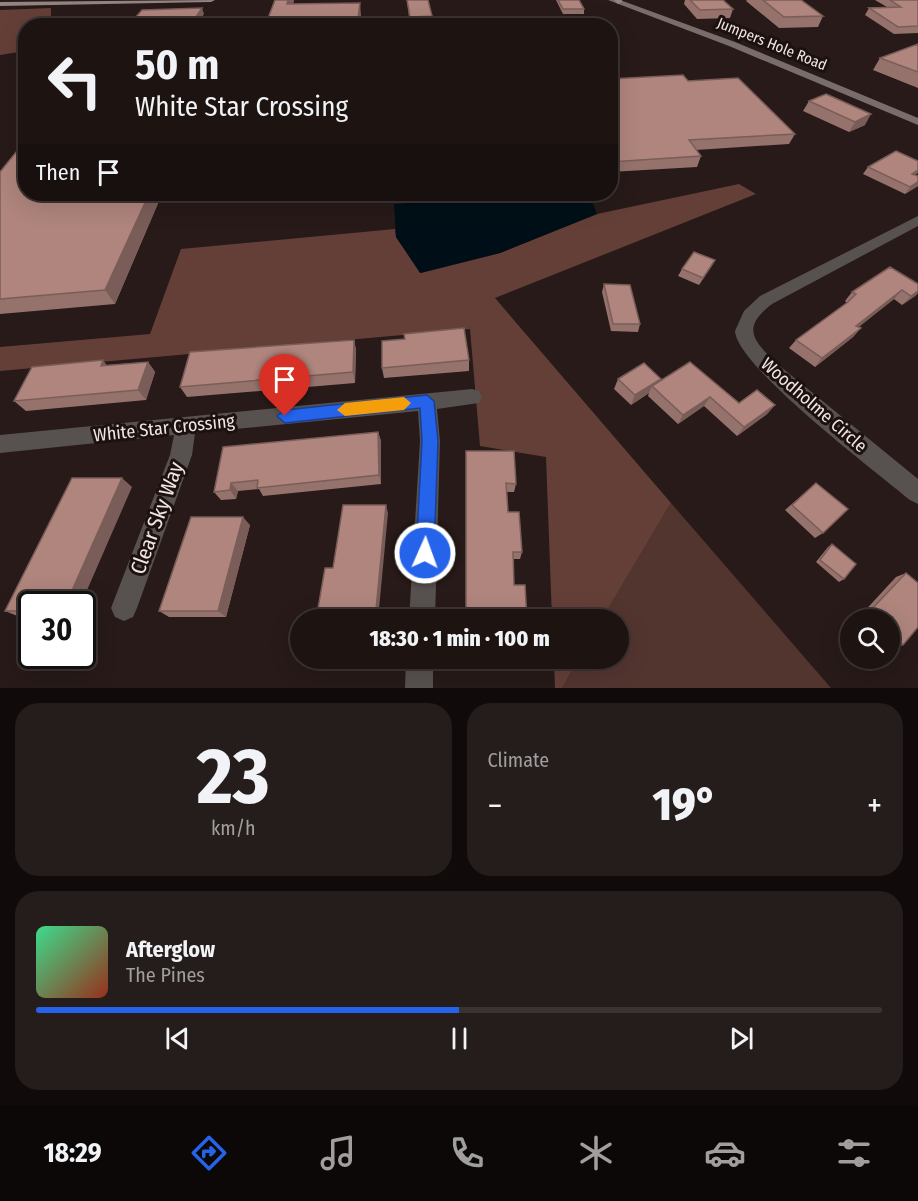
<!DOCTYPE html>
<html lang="en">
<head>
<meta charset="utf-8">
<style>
	body { margin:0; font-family:"Fira Sans Condensed",sans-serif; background:#251d1b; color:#f1f3f6; height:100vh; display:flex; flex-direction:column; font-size:22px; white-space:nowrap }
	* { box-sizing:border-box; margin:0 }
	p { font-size:20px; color:#a09e9f }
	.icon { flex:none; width:33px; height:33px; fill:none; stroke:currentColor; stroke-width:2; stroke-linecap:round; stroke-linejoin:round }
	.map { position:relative; height:688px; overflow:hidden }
	.details { display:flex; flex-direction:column; gap:15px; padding:15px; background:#100b0a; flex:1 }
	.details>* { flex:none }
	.hud { position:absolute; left:18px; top:18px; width:600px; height:183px; border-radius:24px; box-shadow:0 6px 24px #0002,0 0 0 2px #3b3332; background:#1d1412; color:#f1f3f6; overflow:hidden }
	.controls { position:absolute; left:840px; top:609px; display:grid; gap:12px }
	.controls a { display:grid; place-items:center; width:60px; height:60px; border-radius:50%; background:#1d1412; box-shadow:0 6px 24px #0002,0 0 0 2px #3b3332; font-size:30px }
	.speed { position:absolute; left:18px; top:591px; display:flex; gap:12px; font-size:30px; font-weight:700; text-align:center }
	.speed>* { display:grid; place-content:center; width:78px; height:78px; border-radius:50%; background:#1d1412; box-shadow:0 6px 24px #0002,0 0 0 2px #3b3332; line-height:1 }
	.speed .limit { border:3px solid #111; border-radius:9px; background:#fff; color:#111 }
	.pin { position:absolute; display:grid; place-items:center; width:51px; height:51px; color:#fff; margin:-62px -26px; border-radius:50% 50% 50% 0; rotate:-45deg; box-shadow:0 0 6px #0007 }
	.pin .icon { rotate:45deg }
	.me { position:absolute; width:66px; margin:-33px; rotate:2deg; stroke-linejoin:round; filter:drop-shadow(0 0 4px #0008) }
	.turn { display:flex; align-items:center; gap:21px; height:126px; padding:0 18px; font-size:27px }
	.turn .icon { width:78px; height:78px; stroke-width:2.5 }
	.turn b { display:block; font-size:42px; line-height:51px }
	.then { display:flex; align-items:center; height:57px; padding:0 18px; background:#0003; gap:12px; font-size:22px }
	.big { font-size:45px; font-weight:800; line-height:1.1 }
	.details .tile { flex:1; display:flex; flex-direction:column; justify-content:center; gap:9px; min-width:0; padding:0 21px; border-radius:24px; background:#251d1b }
	.details .dial { align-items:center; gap:0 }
	.dial b { font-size:78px; line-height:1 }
	.song { display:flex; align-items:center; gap:18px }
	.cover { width:72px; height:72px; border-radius:9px; background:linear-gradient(135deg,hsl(150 70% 55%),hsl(10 70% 35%)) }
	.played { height:6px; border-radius:3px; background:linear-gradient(90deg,#2563eb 50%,#3b3332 50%) }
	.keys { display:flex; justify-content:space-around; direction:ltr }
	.heat { display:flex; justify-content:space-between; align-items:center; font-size:33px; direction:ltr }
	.details .tiles { flex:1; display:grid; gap:15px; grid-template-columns:1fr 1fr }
	.tile:last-child { grid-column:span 2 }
	.trip { position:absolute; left:290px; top:609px; width:339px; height:60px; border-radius:30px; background:#1d1412; box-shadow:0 6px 24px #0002,0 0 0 2px #3b3332; font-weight:800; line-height:60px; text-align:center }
	.dock { display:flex; height:96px; justify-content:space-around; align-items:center; background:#0c0807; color:#a09e9f }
	.dock .icon { width:42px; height:42px }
	.dock .active { color:#2563eb }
	.dock b { font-size:27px; color:#f1f3f6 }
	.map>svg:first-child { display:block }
	.green { fill:#533530 }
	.forest { fill:#643f38 }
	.water { fill:#000f17 }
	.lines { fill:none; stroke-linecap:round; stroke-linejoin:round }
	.street { fill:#57514f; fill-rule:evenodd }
	.secondary { fill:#786d6b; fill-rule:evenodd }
	.primary { fill:#928481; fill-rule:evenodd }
	.wall { fill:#96726c }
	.shaded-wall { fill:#7a5d58 }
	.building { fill:#af857d; stroke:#7a5d58; stroke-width:1.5 }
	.route { fill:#2563eb; stroke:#184099; stroke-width:1.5 }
	.slow { fill:#f59e0b }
	.labels { text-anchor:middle; stroke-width:6; stroke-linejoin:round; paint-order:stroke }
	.far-street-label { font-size:15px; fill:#efe6e4; stroke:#1d110f }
	.street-label { font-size:18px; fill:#efe6e4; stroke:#1d110f }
	.near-street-label { font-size:21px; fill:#efe6e4; stroke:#1d110f }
</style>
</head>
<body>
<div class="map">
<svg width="918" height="688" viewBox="0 0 918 688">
	<rect width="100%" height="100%" fill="#271a18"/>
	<path class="green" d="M 671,503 L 831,688 L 562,688 L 579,659 L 618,658 L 618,620 L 602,619 Z"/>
	<path class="forest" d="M 51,8 L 51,25 L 26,26 L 25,51 L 0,55 L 0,10 Z
		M 739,184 L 756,194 L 495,298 L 671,503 L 602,619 L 552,619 L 546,457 L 480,446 L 470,329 L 0,371 L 0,347 L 150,334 L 181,249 L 395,229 L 396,237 L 421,273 L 500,253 L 597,214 Z
		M 554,659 L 579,659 L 562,688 L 555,688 Z"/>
	<path class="water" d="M 555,194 L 589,194 L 597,214 L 500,253 L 420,273 L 396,237 L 394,204 Z"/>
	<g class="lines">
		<path class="street" d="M 918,216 L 918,226 L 772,304 C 741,328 753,340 776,363 L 918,479 L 918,504 L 910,500 C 878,473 737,367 735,331 L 744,311 L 760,296 Z
			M 472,389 L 479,391 L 482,397 L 479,403 L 437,409 L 440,441 L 435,620 L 409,620 L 420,441 L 418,411 L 195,433 L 192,455 L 137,608 L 133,617 L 124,621 L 115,617 L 111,608 L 170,455 L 174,435 L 0,453 L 0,435 Z
			M 406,658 L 433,658 L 433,688 L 405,688 Z"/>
		<path class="secondary" d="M 608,0 L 620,0 L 735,42 L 918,118 L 918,125 L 729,46 Z"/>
		<path class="primary" d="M 215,0 L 211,2 L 0,6 L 0,2 Z
			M 614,0 L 622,0 L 622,2 L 618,4 Z"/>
	</g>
	<path class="wall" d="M 275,0 L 294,0 L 293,4 L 361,15 L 360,26 L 268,26 L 267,21 Z
		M 407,0 L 432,16 L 433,25 L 410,26 Z
		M 556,0 L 579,0 L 584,9 L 584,14 L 563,14 Z
		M 685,0 L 723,0 L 733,9 L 730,18 L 697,19 L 684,4 Z
		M 747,0 L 801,0 L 823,16 L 818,27 L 779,28 L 746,1 Z
		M 875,0 L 918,0 L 918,33 L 894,34 L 865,15 L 869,8 L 887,7 Z
		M 918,44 L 918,88 L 873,70 L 880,58 Z
		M 610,79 L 688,81 L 795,134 L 789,144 L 696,150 L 701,156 L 697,167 L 610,172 Z
		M 809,101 L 865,125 L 849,132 L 803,111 Z
		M 868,167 L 915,175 L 918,186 L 905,194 L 863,174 Z
		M 0,172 L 162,194 L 115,304 L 0,314 Z
		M 253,194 L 278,194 L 253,195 Z
		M 715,260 L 711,267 L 699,285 L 678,276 L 682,269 Z
		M 604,284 L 640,324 L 638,332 L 611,331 L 602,292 Z
		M 918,284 L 918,293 L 915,296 L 902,305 L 894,299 L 858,327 L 861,328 L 853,337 L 815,367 L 789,348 L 796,340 L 847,303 L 845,301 L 852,292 Z
		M 354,340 L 356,350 L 355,383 L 187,397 L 180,387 Z
		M 469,360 L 469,371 L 384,378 L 382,368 Z
		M 148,362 L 155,372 L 146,400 L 26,411 L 14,401 L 107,365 Z
		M 618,379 L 659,382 L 739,403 L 775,405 L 767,414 L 737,436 L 704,406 L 678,424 L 648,396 L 649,393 L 631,405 L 614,389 Z
		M 378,432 L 381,441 L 381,484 L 263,496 L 259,489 L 238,491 L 236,499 L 221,500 L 214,492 L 223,447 Z
		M 466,451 L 516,484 L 514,492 L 507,492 L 508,512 L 522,552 L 520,559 L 513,559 L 514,585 L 527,620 Z
		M 816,483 L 823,533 L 815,538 L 785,510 Z
		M 132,487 L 32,604 L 32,617 L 20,617 L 5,611 Z
		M 250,525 L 226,617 L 169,617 L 159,611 Z
		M 832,544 L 844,579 L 839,582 L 816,562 L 828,547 Z
		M 906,573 L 903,645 L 893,648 L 890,645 L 890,620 L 863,620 L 860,616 L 896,577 Z"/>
	<path class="shaded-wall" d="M 288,0 L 294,0 L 289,15 L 287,4 Z
		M 360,3 L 361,15 L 360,26 L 359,26 L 358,18 Z
		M 202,8 L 204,14 L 196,26 L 190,26 Z
		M 871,114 L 865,125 L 849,132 L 855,122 Z
		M 918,170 L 918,173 L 907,181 L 912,174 Z
		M 918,182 L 918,186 L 905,194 L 910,187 Z
		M 149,194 L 162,194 L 115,304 L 105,290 Z
		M 902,290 L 894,299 L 849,335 L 856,326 Z
		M 918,291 L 918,293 L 915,296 L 902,305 L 911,296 Z
		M 861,328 L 853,337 L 815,367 L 822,358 Z
		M 354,340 L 356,350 L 355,383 L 353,372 Z
		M 103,360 L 111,371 L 101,366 Z
		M 148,362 L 155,372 L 146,400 L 138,390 Z
		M 661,379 L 656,389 L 652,386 L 649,393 L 631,405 L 635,395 Z
		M 710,397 L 704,406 L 678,424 L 683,415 Z
		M 775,405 L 767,414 L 737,436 L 744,427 Z
		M 378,432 L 381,441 L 381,484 L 379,475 Z
		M 122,478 L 132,487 L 81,604 L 66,604 Z
		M 231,483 L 238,491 L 236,499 L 230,490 Z
		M 386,505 L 388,513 L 378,620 L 375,620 Z
		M 243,517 L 250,525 L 226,617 L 218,611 Z"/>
	<path class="building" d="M 275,0 L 288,0 L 287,4 L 360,3 L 358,18 L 267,21 Z
		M 407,0 L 428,0 L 432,16 L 410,17 Z
		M 558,0 L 579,0 L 584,9 L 563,9 Z
		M 690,0 L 723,0 L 733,9 L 700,10 Z
		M 763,0 L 801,0 L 823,16 L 784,17 Z
		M 890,0 L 918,0 L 918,26 L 898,27 L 869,8 L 901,7 Z
		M 202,8 L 190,26 L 128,26 L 142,10 Z
		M 918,44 L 918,72 L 880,58 Z
		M 683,75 L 688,81 L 738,78 L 795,134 L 689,140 L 701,156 L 610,162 L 610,79 Z
		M 826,94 L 871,114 L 855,122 L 809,101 Z
		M 17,151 L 26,151 L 26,194 L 149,194 L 105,290 L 0,299 L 0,172 Z
		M 896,151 L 918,161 L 918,170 L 912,174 L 918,176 L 918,182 L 910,187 L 868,167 Z
		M 694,252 L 715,260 L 703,278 L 682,269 Z
		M 890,267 L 918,284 L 918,291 L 911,296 L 902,290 L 856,326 L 861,328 L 822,358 L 796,340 L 848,302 L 856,294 L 852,292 Z
		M 604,284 L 630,285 L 640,324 L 613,324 Z
		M 464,328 L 469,360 L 382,368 L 382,341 L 405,339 L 404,334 Z
		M 354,340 L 353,372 L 180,387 L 190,352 Z
		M 103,360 L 101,366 L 148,362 L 138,390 L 14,401 L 32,367 Z
		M 690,362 L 739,403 L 757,390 L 775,405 L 744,427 L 710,397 L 683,415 L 652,386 Z
		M 644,363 L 661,379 L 635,395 L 618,379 Z
		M 378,432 L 379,475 L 257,488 L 258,480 L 231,483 L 230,490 L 214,492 L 223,447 Z
		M 466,451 L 514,451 L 516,484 L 506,483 L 508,512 L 519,512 L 522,552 L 513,552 L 514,585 L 525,585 L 527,620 L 466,620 Z
		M 72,478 L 122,478 L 66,604 L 32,604 L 32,611 L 5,611 Z
		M 816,483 L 848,509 L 823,533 L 792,505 Z
		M 343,505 L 386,505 L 375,620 L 316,620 L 325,568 L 333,568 Z
		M 191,517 L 243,517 L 218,611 L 159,611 Z
		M 832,544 L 856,564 L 844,579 L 820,560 Z
		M 906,573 L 918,583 L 918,627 L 903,645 L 890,632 L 890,620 L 877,620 L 869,612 Z"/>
	<path class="route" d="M 427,395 L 434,401 L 438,441 L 434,553 L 431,559 L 425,562 L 419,559 L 416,553 L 422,441 L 420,408 L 285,423 L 277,416 L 285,410 Z"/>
	<path class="slow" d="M 404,397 L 411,403 L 404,410 L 345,416 L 337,410 L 345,403 Z"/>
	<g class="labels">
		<g class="far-street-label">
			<text transform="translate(772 44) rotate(22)" y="5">Jumpers Hole Road</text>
		</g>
		<g class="street-label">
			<text transform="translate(814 405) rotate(41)" y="6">Woodholme Circle</text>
			<text transform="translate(164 428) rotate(-6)" y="6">White Star Crossing</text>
		</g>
		<g class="near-street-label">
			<text transform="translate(157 518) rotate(-70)" y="7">Clear Sky Way</text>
		</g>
	</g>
</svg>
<div class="controls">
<a><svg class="icon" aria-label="search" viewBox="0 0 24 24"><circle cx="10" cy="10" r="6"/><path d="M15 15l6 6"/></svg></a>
</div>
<div class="speed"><div class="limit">30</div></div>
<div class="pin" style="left:285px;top:416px;background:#d93025"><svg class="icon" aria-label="arrive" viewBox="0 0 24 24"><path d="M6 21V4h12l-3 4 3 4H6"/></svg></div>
<svg class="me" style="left:425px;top:553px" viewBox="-20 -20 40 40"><circle r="17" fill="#2563eb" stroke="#fff" stroke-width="3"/><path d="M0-11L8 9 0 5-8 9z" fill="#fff"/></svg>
<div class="trip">18:30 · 1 min · 100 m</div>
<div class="hud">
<div class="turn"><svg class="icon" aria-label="left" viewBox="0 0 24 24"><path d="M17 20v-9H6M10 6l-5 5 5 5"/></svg><div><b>50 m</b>White Star Crossing</div></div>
<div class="then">Then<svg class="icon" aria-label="arrive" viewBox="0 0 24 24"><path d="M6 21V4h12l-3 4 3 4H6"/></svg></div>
</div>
</div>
<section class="details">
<div class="tiles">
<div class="tile dial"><b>23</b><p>km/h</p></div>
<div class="tile"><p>Climate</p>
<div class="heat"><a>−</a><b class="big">19°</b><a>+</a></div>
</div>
<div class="tile">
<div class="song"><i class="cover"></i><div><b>Afterglow</b><p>The Pines</p></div></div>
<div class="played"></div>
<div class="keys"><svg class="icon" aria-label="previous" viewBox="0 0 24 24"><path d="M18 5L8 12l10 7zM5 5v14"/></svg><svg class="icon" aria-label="pause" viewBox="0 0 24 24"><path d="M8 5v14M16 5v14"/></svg><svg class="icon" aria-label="next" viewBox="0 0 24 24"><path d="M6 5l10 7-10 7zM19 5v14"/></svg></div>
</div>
</div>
</section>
<nav class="dock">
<b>18:29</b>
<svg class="icon active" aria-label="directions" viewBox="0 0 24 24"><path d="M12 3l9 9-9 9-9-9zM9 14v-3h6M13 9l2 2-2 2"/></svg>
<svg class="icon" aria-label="music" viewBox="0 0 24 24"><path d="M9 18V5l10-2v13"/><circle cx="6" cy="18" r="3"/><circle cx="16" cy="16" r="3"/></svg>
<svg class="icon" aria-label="phone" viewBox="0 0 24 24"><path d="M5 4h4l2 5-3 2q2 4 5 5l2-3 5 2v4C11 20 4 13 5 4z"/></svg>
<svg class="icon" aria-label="climate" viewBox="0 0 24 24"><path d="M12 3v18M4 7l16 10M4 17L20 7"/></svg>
<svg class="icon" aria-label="car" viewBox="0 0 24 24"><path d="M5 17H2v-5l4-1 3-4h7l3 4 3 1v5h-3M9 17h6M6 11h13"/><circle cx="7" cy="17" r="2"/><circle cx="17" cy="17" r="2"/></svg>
<svg class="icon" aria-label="filters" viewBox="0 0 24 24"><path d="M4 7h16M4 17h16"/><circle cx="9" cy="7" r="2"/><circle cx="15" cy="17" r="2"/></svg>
</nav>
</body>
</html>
